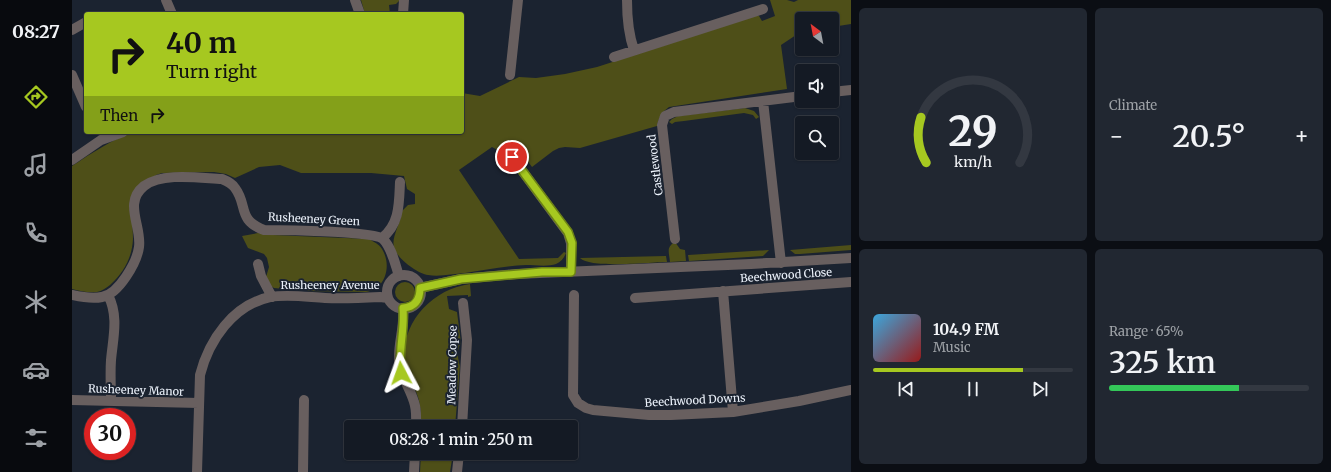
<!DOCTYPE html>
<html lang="en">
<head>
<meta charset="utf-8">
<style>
	body { margin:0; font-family:Merriweather,serif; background:#212731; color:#f1f3f6; height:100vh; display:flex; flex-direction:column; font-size:15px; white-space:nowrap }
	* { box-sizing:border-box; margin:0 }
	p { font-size:13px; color:#9da1a6 }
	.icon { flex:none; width:22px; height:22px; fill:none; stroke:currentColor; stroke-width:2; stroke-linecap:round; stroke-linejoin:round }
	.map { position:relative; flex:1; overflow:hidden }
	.side { display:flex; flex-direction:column; gap:8px; padding:8px; background:#0b0e14; width:480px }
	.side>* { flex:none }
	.hud { position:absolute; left:12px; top:12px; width:380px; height:122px; border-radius:4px; box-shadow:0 1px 3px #0004,0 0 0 1px #333841; background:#a6c820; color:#111; overflow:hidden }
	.needle { width:26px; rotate:328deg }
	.fabs { position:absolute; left:723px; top:12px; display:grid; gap:8px }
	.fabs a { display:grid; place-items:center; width:44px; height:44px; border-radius:4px; background:#141a24; box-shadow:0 1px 3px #0004,0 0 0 1px #333841; font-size:20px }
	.speed { position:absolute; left:12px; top:408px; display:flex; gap:8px; font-size:20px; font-weight:700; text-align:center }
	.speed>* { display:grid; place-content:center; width:52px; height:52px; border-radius:50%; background:#141a24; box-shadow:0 1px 3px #0004,0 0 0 1px #333841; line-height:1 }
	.speed .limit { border:6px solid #d22; background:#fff; color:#111 }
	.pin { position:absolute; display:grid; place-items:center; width:34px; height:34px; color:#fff; margin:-17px; border:2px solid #fff; border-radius:50%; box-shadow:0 1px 4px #0007 }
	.me { position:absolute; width:44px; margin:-22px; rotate:356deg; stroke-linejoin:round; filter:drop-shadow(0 0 3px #0008) }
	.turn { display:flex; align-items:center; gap:14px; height:84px; padding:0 16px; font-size:18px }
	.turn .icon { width:52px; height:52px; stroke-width:2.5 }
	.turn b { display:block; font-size:28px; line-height:34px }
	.then { display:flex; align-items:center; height:38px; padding:0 16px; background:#0003; gap:8px; font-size:15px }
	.big { font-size:30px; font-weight:600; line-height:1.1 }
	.side .card { flex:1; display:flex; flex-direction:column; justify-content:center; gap:6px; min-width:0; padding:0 14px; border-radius:6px; background:#212731 }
	.side .dial { align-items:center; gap:0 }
	.dial svg { height:104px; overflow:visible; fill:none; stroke:#333841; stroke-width:7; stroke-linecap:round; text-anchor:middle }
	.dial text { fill:#f1f3f6; stroke:none }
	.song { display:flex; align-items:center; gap:12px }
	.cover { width:48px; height:48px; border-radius:6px; background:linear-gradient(135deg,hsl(200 70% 55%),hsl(0 70% 35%)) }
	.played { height:4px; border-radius:2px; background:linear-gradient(90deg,#a6c820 75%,#333841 75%) }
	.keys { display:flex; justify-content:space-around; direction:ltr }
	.heat { display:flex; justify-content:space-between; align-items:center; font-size:22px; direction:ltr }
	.charge { height:6px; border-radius:3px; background:linear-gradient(90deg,#34c759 65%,#333841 0) }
	.side .tiles { flex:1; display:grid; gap:8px; grid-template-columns:repeat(2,1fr) }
	.trip { position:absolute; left:272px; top:420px; width:234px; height:40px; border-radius:4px; background:#141a24; box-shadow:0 1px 3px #0004,0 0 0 1px #333841; font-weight:600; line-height:40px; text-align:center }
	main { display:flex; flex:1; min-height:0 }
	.menu { display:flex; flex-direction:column; width:72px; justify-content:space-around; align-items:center; background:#080a0e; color:#9da1a6 }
	.menu .icon { width:28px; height:28px }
	.menu .on { color:#a6c820 }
	.menu b { font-size:18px; color:#f1f3f6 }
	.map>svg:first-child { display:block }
	.green { fill:#4e4f18 }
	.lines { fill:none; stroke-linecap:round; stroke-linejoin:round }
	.minor { stroke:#685f5f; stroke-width:10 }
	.route-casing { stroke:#6c8215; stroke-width:10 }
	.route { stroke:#a6c820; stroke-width:7 }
	.labels { text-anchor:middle; stroke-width:4; stroke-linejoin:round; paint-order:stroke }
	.street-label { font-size:11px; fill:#ecf2fb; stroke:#1b2330 }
</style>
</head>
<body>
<main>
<nav class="menu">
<b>08:27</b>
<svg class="icon on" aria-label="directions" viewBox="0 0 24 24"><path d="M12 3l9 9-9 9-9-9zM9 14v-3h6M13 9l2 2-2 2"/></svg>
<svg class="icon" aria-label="music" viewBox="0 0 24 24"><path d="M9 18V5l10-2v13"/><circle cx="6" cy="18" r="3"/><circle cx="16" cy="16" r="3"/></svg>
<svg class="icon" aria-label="phone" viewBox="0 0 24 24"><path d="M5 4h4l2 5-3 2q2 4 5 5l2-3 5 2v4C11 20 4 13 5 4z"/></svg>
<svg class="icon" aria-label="climate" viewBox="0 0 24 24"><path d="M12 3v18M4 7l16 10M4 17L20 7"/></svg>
<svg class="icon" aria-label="car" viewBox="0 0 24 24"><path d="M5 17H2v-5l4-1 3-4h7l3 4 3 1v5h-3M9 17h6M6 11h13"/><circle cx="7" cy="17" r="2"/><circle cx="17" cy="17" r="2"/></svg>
<svg class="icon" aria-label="filters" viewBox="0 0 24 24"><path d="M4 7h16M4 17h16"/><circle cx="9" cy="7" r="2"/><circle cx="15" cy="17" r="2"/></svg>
</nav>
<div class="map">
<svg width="779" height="472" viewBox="0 0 779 472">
	<rect width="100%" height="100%" fill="#1b2330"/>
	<path class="green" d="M 289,0 L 328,0 L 324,4 L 317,5 L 318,14 L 293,14 Z
		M 698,0 L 715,0 L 722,2 L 726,0 L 779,0 L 779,24 L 760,27 L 760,19 L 730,19 L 730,31 L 709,45 L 715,89 L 597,107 C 590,112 587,117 585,126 L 508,148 L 493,147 L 487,148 L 481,151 L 460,167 L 445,147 L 433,154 L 420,147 L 387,170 L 447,259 L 486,258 L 492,252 L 494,253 C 492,258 489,262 484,264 C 476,267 463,265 454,265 C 434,266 412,270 393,273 C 381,274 367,277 356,275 C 346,274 324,258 322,247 C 319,237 329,223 330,211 L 336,205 L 343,204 L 343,194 L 335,189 L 332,176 L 299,173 L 229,173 L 208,165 L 187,167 L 163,178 L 154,174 L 142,172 L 90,173 L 84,175 L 58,201 C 59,213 61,226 61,239 C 60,258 52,272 38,285 C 34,288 30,291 25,292 C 16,293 8,291 0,289 L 0,166 C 20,153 39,140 62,132 L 390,132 L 390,93 L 408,96 L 447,77 L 464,78 L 493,74 L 525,67 L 683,16 L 687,16 L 690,21 L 703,16 Z
		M 673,108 L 682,111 L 687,117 L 684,119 L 681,115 L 672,113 L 612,121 L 603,122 L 600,124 L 597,122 L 600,119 L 606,116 Z
		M 186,233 L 201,235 L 297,239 C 302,242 307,244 310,249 C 320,265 314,289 294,292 L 234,291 L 202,288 L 199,286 L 194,277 L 197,267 L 195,258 L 192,254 L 176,248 L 170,236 Z
		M 603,242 L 608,249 L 613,250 L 614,261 L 598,262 C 597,252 594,247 603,242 Z
		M 779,245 L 779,250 L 728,254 L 723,254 L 718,250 Z
		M 697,250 L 691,256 L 617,261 L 616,255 Z
		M 594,256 L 595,262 C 578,262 519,269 508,258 Z
		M323 292a10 10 0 1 1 20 0a10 10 0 1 1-20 0Z
		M 398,284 L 399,296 L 396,297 L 396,295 L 375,296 L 377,309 L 385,312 L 389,343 C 384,350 386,359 388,366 L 383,427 L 349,427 C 349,416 349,407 346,397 C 342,384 332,374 332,360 C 330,321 361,289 398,284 Z
		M 349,453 L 381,453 L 378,472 L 348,472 Z"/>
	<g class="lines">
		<path class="minor" d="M 94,0 L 100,14
			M 283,0 L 288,14
			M 555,0 C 555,18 556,33 562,50
			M 331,14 L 332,0
			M 0,30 L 14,22
			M 542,57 L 691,9
			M 0,75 L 14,107
			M 438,75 L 446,0
			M 760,92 L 779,90
			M 691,101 L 709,263
			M 440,157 L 496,233 L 499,243 L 499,272
			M 0,160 L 29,140 L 51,132
			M 310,238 C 328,224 327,203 328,182
			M 603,239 L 590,125 L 593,116 L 602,112 L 730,96
			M 186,264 L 189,276 L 200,297
			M315 292a17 17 0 1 1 34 0a17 17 0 1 1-34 0Z
			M 348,288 L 389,279 L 444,274 L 679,264 L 779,258
			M 651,291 L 661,412
			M 0,295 C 9,297 21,299 30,297 C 47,294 65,262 67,247 C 70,226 51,203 72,186 C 90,172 128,178 150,179 C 155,181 160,183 163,188 C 176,205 165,220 192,230 C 210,230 302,231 311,239 C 320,248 323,264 327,276
			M 36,295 C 47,316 41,338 39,360 C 38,374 39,388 39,401
			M 502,295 L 501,395 L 506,403 L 514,408 L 521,410 L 577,415 L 599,415 L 661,412 L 727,401 L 779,390
			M 563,298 L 779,282
			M 331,308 C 333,326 326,343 327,361 C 329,377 338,388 342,402 C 345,410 344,419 344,427
			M 0,400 L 127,403
			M 390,427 L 395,340 L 391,303
			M 125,472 L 128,375 C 137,340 161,305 198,297 C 216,294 235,297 253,298 C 271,299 290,298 308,297 L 316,298
			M 231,472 L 232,400
			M 342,472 L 343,453
			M 385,472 L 387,453"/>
	</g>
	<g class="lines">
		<defs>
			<path id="route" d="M 329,373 C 326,349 333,331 331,308 C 343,307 348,300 348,288 L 389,279 L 470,272 L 499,272 L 500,243 L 496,232 L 440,157"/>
		</defs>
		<use href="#route" class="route-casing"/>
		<use href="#route" class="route"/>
	</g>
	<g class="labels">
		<g class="street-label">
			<text transform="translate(583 165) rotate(-97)" y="4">Castlewood</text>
			<text transform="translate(242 219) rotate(3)" y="4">Rusheeney Green</text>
			<text transform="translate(714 275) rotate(-4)" y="4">Beechwood Close</text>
			<text x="258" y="289">Rusheeney Avenue</text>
			<text transform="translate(380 365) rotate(-89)" y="4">Meadow Copse</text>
			<text transform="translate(64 390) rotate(2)" y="4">Rusheeney Manor</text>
			<text transform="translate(623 400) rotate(-3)" y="4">Beechwood Downs</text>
		</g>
	</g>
</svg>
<div class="fabs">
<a><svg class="needle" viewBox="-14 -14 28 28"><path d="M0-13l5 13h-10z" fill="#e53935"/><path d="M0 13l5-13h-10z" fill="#9da1a6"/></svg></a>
<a><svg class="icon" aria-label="sound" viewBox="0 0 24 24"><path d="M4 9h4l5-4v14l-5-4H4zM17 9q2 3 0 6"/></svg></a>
<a><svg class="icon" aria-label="search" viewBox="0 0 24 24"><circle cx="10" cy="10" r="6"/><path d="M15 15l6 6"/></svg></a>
</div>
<div class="speed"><div class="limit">30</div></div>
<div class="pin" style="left:440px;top:157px;background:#d93025"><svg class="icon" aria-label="arrive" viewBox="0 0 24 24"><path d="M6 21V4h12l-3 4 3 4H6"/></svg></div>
<svg class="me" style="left:329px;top:373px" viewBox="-20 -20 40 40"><path d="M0-17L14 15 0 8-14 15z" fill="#a6c820" stroke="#fff" stroke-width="4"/></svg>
<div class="trip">08:28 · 1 min · 250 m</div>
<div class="hud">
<div class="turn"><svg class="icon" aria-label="right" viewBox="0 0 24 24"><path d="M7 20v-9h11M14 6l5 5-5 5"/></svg><div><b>40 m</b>Turn right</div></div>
<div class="then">Then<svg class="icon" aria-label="right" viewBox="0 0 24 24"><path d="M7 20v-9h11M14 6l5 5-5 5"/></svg></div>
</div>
</div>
<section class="side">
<div class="tiles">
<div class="card dial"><svg viewBox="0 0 100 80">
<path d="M14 69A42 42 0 1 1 86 69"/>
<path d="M14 69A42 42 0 0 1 10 34" stroke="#a6c820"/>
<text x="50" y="56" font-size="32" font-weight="700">29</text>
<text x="50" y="72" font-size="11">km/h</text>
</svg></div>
<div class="card"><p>Climate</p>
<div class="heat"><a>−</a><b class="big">20.5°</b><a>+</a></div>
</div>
<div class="card">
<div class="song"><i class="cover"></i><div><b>104.9 FM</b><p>Music</p></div></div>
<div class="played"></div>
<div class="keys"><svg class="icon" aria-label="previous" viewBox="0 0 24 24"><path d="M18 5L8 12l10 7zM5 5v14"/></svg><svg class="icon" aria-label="pause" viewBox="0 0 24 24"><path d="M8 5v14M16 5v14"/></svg><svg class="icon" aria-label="next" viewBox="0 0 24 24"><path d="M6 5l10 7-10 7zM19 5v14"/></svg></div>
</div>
<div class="card"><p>Range · 65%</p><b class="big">325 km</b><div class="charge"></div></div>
</div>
</section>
</main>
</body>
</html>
